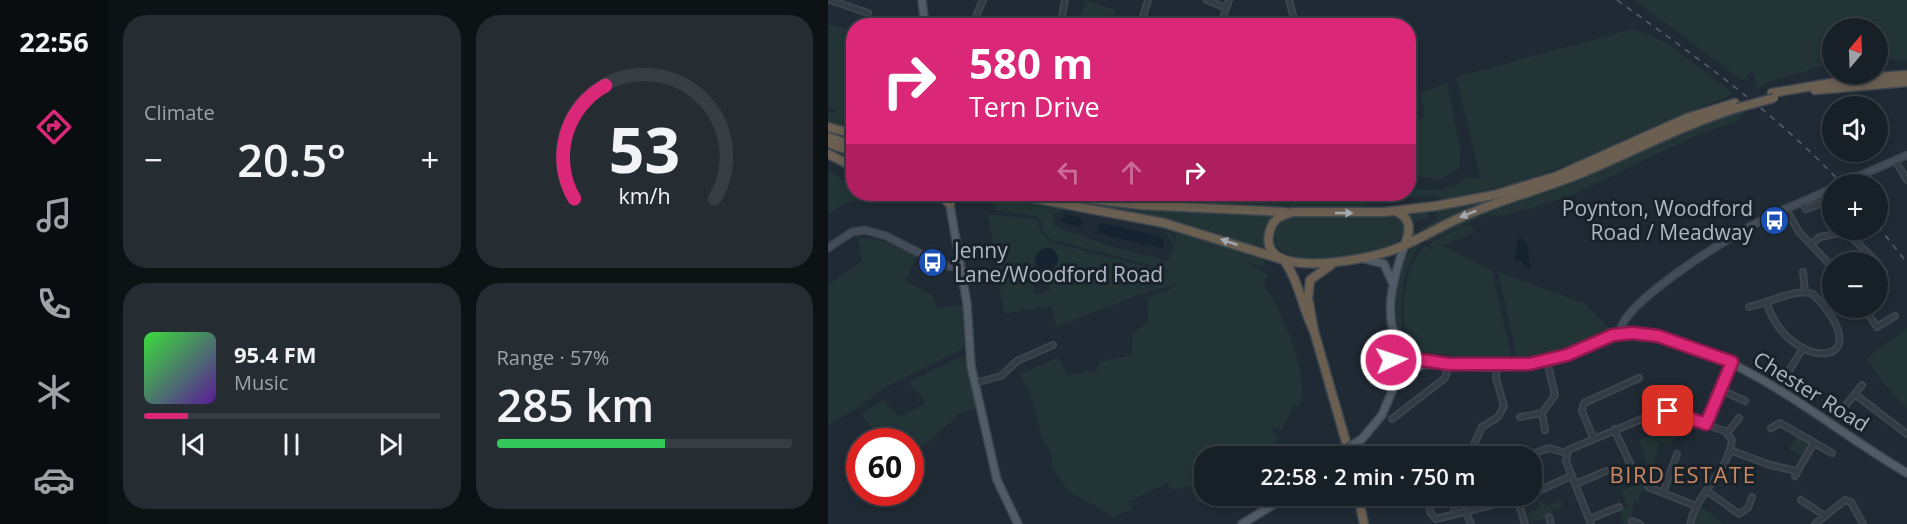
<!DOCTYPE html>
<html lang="en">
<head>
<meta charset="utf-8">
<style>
	body { margin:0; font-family:"Open Sans",sans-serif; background:#252d33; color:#f1f3f6; height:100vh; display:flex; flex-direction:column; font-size:22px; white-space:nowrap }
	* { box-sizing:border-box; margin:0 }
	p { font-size:20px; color:#9fa3a7 }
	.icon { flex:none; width:33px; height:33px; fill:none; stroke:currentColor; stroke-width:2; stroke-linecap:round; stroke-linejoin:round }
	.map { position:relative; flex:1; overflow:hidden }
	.panel { display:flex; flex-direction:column; gap:15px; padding:15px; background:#0d1215; width:720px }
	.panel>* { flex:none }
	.hud { position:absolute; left:18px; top:18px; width:570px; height:183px; border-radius:24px; box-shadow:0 3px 9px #0003,0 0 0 2px #363e44; background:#db2777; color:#fff; overflow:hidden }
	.needle { width:39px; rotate:19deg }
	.fabs { position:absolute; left:994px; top:18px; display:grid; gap:12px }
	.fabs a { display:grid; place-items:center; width:66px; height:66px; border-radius:50%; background:#182027; box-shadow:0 3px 9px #0003,0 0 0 2px #363e44; font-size:30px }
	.speed { position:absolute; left:18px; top:428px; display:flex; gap:12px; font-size:30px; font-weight:700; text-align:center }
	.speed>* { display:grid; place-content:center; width:78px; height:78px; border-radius:50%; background:#182027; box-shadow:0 3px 9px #0003,0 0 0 2px #363e44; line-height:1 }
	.speed .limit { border:9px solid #d22; background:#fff; color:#111 }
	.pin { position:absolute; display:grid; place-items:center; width:51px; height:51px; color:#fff; margin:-26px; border-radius:12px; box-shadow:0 3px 9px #0006 }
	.me { position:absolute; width:66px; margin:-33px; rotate:86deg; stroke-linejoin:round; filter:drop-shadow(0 0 4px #0008) }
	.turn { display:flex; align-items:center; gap:21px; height:126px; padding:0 24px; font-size:27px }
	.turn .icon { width:78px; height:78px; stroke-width:2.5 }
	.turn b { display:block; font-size:42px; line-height:51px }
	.lanes { display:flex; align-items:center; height:57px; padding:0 24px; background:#0003; justify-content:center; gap:30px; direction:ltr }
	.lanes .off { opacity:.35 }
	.big { font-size:45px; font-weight:600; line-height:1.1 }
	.panel .card { flex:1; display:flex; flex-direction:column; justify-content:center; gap:9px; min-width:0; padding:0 21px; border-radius:24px; background:#252d33 }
	.panel .dial { align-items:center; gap:0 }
	.dial svg { height:156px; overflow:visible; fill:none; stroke:#363e44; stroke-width:7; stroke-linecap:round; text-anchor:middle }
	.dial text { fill:#f1f3f6; stroke:none }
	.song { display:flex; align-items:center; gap:18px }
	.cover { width:72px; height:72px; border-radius:9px; background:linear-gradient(135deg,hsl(120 70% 55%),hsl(270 70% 35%)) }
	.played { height:6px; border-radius:3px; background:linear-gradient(90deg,#db2777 15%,#363e44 15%) }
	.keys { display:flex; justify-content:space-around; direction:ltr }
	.heat { display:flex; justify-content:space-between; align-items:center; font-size:33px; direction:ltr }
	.charge { height:9px; border-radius:4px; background:linear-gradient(90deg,#34c759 57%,#363e44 0) }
	.panel .tiles { flex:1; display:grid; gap:15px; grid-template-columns:repeat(2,1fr) }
	.trip { position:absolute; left:366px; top:446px; width:348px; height:60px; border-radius:24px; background:#182027; box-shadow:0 3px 9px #0003,0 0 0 2px #363e44; font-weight:600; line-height:60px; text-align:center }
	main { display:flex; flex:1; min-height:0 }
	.menu { display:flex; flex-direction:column; width:108px; justify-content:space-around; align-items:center; background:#0a0d10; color:#9fa3a7 }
	.menu .icon { width:42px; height:42px }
	.menu .selected { color:#db2777 }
	.menu b { font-size:27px; color:#f1f3f6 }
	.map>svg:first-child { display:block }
	.green { fill:#223435; fill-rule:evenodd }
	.water { fill:#152230 }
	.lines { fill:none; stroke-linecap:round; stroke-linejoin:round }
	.street-casing { stroke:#3d454e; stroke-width:8 }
	.secondary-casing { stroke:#3d454e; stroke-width:9 }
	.primary-casing { stroke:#3d454e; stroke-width:10 }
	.highway-casing { stroke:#3e464f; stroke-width:11 }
	.street { stroke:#333b44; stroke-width:4.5 }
	.secondary { stroke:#424b57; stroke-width:6 }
	.primary { stroke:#515b65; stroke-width:7 }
	.highway { stroke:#6a5f51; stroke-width:8 }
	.rail { stroke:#55606b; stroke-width:1.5; stroke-dasharray:6 6; stroke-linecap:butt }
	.secondary-bridge-casing { stroke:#3d454e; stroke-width:9; stroke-linecap:butt }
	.primary-bridge-casing { stroke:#3d454e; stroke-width:10; stroke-linecap:butt }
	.highway-bridge-casing { stroke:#3e464f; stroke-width:11; stroke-linecap:butt }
	.secondary-bridge { stroke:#424b57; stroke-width:6 }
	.primary-bridge { stroke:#515b65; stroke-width:7 }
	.highway-bridge { stroke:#6a5f51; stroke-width:8 }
	.oneway { fill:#a3a9b1 }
	.route-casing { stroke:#8e194d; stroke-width:15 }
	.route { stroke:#db2777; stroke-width:10 }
	.labels { text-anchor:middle; stroke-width:6; stroke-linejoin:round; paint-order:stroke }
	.poi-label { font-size:21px; fill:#adb6c2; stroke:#192129; text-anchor:end }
	.street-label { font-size:21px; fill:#adb6c2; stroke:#192129 }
	.neighbourhood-label { font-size:22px; letter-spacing:1.5px; fill:#ca8760; stroke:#192129 }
</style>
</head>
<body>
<main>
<nav class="menu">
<b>22:56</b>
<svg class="icon selected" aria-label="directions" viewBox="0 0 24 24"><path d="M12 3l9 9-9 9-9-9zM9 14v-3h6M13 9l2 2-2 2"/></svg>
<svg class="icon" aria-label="music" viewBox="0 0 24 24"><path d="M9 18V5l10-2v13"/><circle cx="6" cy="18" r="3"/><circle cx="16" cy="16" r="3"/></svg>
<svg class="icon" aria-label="phone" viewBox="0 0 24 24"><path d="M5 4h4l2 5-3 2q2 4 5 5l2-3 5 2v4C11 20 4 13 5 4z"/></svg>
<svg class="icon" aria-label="climate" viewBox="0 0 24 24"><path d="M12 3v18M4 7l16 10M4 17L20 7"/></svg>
<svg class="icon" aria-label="car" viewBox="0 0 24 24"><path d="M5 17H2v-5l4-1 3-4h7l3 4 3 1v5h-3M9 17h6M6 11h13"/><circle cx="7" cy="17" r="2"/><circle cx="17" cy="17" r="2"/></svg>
</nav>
<section class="panel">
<div class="tiles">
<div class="card"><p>Climate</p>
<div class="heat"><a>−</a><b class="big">20.5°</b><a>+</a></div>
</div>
<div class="card dial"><svg viewBox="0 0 100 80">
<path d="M14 69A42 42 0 1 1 86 69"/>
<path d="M14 69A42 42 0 0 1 30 11" stroke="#db2777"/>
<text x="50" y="56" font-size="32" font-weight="700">53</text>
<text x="50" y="72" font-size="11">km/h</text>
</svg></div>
<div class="card">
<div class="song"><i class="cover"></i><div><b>95.4 FM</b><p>Music</p></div></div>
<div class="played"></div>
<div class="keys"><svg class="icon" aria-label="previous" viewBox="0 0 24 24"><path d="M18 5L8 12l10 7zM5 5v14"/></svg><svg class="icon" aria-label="pause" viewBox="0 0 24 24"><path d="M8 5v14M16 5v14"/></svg><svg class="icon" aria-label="next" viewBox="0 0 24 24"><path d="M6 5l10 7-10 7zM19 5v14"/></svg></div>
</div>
<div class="card"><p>Range · 57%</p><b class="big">285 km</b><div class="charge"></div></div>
</div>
</section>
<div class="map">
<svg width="1079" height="524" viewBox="0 0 1079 524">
	<rect width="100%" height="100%" fill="#202a34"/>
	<path class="green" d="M 258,0 L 288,10 L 282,25 L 250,25 Z
		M 806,0 L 1079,0 L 1079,61 L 1050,58 L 1050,28 L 1005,28 L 1005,63 L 944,81 L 930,89 L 924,71 L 915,81 Z
		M 0,24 L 25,31 L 25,130 L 0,122 L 0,111 L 6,113 L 7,110 L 0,107 Z
		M 805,29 L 837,42 L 906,94 L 837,122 L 771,153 L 696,181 L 621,199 L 606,196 L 556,200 L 556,194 L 580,194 L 581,187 C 604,191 619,194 638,177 L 650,179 L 652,177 L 628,77 Z
		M 619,83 L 632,150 L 631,168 L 612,180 L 581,175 L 581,122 L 597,117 L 592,93 Z
		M 920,109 L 907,122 L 867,136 L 740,197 L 676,216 L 657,215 L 601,242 L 598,237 L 646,215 L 746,181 L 874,122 Z
		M 0,170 L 25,186 L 26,194 L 36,194 L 38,199 L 14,205 L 0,215 Z
		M 159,194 L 176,194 L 316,223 L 236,208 L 234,208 L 235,211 L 225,214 L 227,226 L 282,246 L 339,261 L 347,243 L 343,242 L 337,231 L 343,233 L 347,241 L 348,233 L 322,226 L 320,222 L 438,258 L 436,268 L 416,260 L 440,275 L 436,286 C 455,311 482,376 471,407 L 466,405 L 453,431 L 446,427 L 444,431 L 451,435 L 439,456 L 376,456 L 376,495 L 390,495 L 369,504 L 362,486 L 343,490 L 340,483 L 302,501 L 304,509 L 286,517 L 240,491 L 224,467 L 224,455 L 214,438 L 203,396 L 192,374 L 230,357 L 239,375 L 270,370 L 271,362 L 304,355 L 305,334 L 320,321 L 319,298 L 356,283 L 315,293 L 229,327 L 224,306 L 199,310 L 194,308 L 194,311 L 176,314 L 160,214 L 210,220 L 213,233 L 223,242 L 338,272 L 350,267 L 341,270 L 222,239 L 216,232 L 211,217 L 169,210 ZM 215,249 L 219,249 L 224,268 L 218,269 L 222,291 L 207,294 C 204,279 201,258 215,249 Z
		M 237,194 L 343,194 L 535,201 L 541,204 C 514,222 282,198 237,194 Z
		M 673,195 L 674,197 L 595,231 L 594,228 L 608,220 L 609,208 Z
		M 289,206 L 300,209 L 446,215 L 438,232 L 441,251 L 358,224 L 288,209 Z
		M 601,209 L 600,217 L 588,222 L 586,227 L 588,234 L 584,236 L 575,213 Z
		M 465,216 L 564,216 L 573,220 L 577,231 C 568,261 462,273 447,243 C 446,229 451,221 465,216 Z
		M 638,225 L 643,226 L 646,232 L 615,246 L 664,270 L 683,356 L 681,362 L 593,352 C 564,341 575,258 599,245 L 603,252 L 601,244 Z
		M 30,237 L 53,240 L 89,256 L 77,281 L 106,296 L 108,308 L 134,305 L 136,348 L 59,387 L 23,412 L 0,424 L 0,285 L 34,261 Z
		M 591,241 L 593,246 C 574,262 567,321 579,342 L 576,347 C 562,321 567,260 591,241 Z
		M 670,272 L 756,303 L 783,330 C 757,342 722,365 692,361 L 689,358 Z
		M 1079,328 L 1079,408 L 1055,383 L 1039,358 Z
		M 134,356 L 138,358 L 149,408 L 128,415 L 129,417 L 83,456 L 82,441 L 35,441 L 47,433 L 34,414 L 56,400 L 72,417 L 98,403 L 81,382 Z
		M 830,414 L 834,416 L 831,430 L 847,436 L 845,441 L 839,445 L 832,442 L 822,478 L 819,478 L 809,503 L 807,502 L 800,524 L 796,524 L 791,510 L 799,506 L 793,491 L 811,483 L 812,473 L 821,468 L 811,440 L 828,433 L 829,429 L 823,416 Z
		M 969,435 L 985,444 L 977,457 L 961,450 Z
		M 31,444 L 31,475 L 17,453 Z
		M 706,494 L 719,506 L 732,500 L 735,507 L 723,512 L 721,517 L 702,522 L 699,514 L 712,508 Z
		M 869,503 L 896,524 L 862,524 Z"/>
	<path class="water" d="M 236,214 L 252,218 L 255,224 L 251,227 L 234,222 Z
		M 271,223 L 331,236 L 336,243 L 334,248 L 269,233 Z
		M 691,236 L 699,243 L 703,270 L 693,261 L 686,261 Z
		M208 259a11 11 0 1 1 22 0a11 11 0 1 1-22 0Z"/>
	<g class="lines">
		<defs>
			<path id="street" d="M 2,0 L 40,13
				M 379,0 L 398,8
				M 461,0 L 468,26
				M 204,23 L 207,26
				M 144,26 L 155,0
				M 232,26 L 237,0
				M 312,26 L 320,0
				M 392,26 L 401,0
				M 431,26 L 435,20 L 438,23
				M 1067,160 L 1079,180
				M 973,202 L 978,209 L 1005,199
				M 958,209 L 971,232 L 1005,268
				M 983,244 L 992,237 L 1018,232 L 1049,262
				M 1050,264 L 1056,272 L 1050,280
				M 975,272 L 977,291
				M 921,307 C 942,303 965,288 985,294 C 1057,369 962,374 939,304
				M 1036,308 L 1049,327 L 1067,316
				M 147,383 L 173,376 L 189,361 L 225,345
				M 950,389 L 975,348
				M 893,390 L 917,401
				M 1028,395 L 1079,434
				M 1018,405 L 1034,385
				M 692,417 L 714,413
				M 564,419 L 617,378 L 621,365
				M 878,424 L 904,362
				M 943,428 L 952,423 L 1004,453
				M 786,429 L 808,476
				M 717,430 L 714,413 L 727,395 L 719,361
				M 899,433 L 911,418
				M 765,437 L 754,411 L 756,403 L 811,378
				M 902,450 L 942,465 L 969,471
				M 625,456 L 642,452
				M 644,456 L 643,451 L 654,427 L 670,417 L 676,406 L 668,378 L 669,366
				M 698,456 L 721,448 L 738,453
				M 967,476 L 985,444
				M 748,484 L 778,471
				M 820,487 L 868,506
				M 879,491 L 911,514 L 920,508 L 924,497
				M 835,493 L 849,454
				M 704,494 L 743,476
				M 599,495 L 603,514 L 608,519 L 680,501 L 691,504 L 697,524
				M 623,495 L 627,512
				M 648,495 L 651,506
				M 973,500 L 997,516
				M 638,512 L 643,524
				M 721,517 L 723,524
				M 761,519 L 791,507
				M 804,521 L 812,524
				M 763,524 L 738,461 L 740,450 L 835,410 L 897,431 L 904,440 C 900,473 869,492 862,524
				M 987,524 L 1017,500 L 1023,502 L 1035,524"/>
			<path id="secondary" d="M 1024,179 L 1079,155
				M 0,248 L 24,232 L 37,230 L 58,236 L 115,265 L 133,268
				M 792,334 C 789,306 896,241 921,227 C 948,212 977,201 1005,188"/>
			<path id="primary" d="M 94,0 L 97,26
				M 120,194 L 139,304 L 143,366 L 169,480 L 190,524
				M 577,244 C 565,278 546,337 590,358
				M 537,259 L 556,264 L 564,282
				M 563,360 L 576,363 C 621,364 669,371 712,363 C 744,357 771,334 803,333 C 821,332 838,338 856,344 C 939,371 1004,429 1079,473
				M 563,382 L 563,345
				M 568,382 L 579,370 L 593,366
				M 534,439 L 554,415 L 567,384 L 567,336
				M 414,524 L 461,495"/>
			<path id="highway" d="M 987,90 L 1079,82
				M 944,93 L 1032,78 L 1079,75
				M 907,103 L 859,118 L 729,176 L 666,195 L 608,206 L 556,212 L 464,212 L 451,217 L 445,223 C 417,282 527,261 552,254 C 583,246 612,225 643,213 C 679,198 717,188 754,173 C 806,151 855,125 909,108
				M 0,127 L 26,134
				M 0,137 L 26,146
				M 0,143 L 26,152
				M 0,154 L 26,167
				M 110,194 L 122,204
				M 183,194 L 336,223 L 456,260 C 471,281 474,308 486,331
				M 218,194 L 313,205 L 457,212
				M 567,211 C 583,217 583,230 577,244
				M 503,265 L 482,280 L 480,298 L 486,331 L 522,456
				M 530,495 L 536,524"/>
		</defs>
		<use href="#street" class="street-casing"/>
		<use href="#secondary" class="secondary-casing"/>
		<use href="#primary" class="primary-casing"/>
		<use href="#highway" class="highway-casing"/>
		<use href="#street" class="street"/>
		<use href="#secondary" class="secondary"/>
		<use href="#primary" class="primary"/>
		<use href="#highway" class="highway"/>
		<path class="rail" d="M 789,0 C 868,57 948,113 1014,184
			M 1050,226 L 1079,263"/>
		<defs>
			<path id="secondary-bridge" d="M 1013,184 L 1024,179"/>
			<path id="primary-bridge" d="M 507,456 L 534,439"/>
			<path id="highway-bridge" d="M 909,108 L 946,98"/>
		</defs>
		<use href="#secondary-bridge" class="secondary-bridge-casing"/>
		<use href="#primary-bridge" class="primary-bridge-casing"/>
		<use href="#highway-bridge" class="highway-bridge-casing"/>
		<use href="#secondary-bridge" class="secondary-bridge"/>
		<use href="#primary-bridge" class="primary-bridge"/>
		<use href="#highway-bridge" class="highway-bridge"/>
	</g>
	<defs><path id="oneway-solid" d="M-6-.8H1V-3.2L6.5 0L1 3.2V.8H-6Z" transform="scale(1.5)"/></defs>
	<g class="oneway">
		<use href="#oneway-solid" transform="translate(516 213)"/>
		<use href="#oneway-solid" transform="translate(640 214) rotate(158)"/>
		<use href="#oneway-solid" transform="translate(401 242) rotate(-161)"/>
	</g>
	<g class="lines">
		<defs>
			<path id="route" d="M 563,360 L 573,357 L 621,364 L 701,364 L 739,355 L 785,335 L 804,333 L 830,336 L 904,362 L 878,424 L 840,411"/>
		</defs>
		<use href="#route" class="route-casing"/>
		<use href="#route" class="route"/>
	</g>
	<defs>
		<symbol id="bus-disc" viewBox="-11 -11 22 22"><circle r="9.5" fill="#1a4fb4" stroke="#192129"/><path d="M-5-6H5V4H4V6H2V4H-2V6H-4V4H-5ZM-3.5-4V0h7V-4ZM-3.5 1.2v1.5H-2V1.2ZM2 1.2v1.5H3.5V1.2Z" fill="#fff"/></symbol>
	</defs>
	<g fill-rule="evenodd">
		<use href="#bus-disc" x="930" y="204" width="33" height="33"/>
		<use href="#bus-disc" x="88" y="246" width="33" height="33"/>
	</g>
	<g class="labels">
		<g class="poi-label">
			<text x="925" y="216">Poynton, Woodford<tspan x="925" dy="24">Road / Meadway</tspan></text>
			<text x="126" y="258" text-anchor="start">Jenny<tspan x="126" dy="24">Lane/Woodford Road</tspan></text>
		</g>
		<g class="street-label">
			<text transform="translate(983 392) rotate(32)" y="7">Chester Road</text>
		</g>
		<g class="neighbourhood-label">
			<text x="855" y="483">BIRD ESTATE</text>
		</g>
	</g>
</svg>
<div class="fabs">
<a><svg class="needle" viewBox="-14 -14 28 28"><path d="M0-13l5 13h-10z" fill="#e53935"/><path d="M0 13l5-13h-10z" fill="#9fa3a7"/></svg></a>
<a><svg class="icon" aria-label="sound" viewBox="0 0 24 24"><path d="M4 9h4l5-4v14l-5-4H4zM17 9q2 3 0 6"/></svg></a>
<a>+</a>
<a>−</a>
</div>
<div class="speed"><div class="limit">60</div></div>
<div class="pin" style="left:840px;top:411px;background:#d93025"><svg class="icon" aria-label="arrive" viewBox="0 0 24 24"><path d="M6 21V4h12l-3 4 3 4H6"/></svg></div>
<svg class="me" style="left:563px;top:360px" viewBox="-20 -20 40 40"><circle r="17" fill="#db2777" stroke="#fff" stroke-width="3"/><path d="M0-11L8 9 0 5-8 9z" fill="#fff"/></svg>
<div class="trip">22:58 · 2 min · 750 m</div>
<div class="hud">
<div class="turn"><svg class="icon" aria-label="right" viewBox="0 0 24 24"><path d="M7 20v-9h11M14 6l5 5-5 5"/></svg><div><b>580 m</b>Tern Drive</div></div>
<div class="lanes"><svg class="icon off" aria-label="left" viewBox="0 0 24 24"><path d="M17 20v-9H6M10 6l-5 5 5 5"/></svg><svg class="icon off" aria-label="ahead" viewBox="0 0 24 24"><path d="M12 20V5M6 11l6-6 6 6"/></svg><svg class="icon" aria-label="right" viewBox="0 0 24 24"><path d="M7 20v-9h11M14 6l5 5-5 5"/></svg></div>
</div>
</div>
</main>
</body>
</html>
